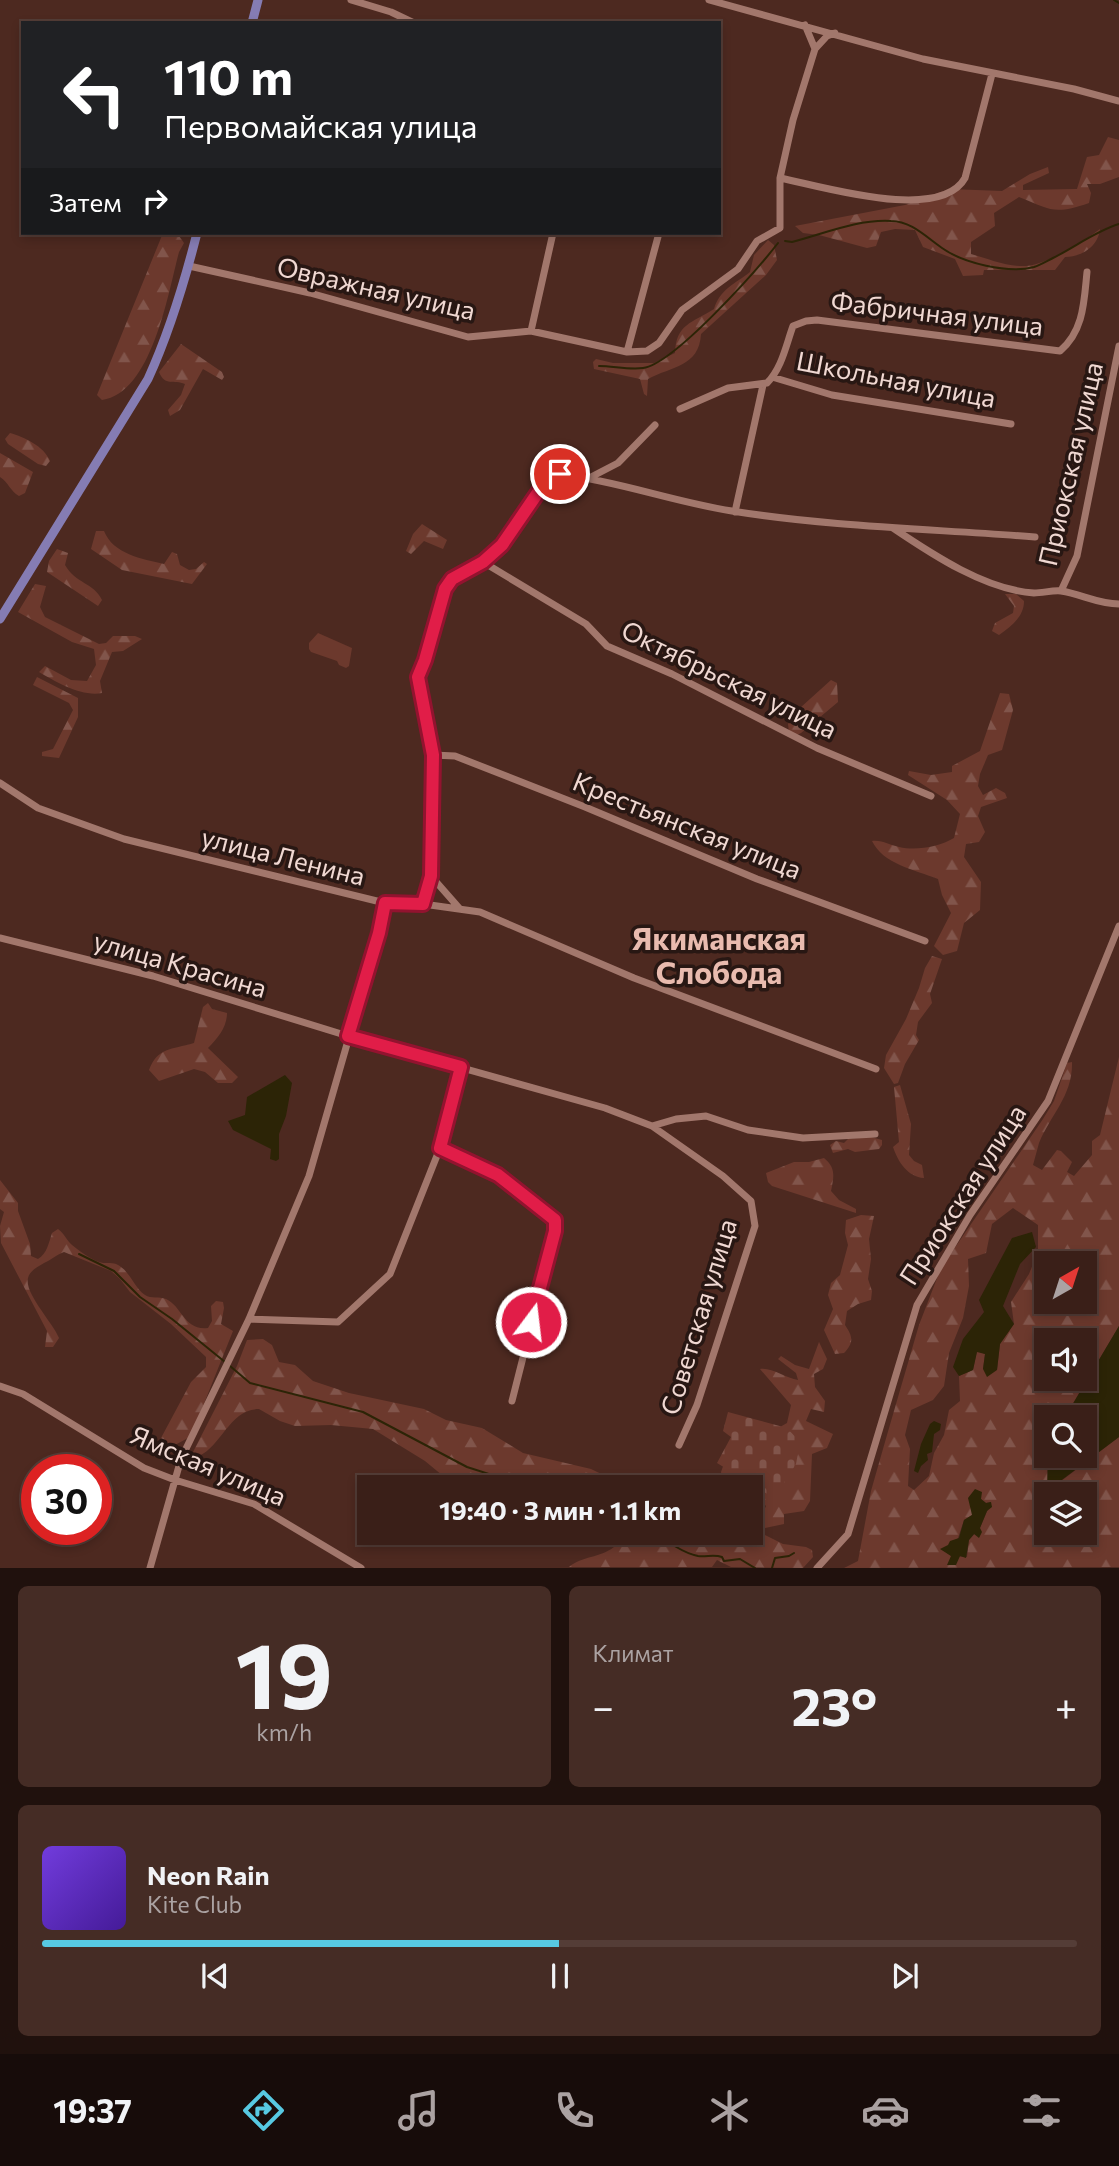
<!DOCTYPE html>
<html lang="ru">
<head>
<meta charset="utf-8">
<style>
	body { margin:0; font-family:Commissioner,sans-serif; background:#452c25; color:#f1f3f6; height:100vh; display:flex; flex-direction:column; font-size:26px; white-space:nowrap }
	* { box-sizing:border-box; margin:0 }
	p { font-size:23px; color:#aba2a2 }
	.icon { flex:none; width:38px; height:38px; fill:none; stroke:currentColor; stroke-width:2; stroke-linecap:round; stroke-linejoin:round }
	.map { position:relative; height:1568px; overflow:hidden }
	.details { display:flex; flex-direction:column; gap:18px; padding:18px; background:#20110d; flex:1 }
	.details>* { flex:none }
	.hud { position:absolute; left:21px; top:21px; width:700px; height:214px; border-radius:0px; box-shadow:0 4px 10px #0003,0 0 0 2px #543d37; background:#202124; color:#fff; overflow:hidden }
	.needle { width:46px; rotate:39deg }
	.tools { position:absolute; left:1034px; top:1251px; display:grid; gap:14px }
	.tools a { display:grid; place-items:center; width:63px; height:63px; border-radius:0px; background:#3a1f18; box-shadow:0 4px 10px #0003,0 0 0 2px #543d37; font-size:35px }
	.speed { position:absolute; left:21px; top:1454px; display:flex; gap:14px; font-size:35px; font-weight:700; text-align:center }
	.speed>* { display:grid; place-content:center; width:91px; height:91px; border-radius:50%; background:#3a1f18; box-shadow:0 4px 10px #0003,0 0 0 2px #543d37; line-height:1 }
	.speed .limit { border:10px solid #d22; background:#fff; color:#111 }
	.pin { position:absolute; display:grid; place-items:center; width:60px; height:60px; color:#fff; margin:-30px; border:4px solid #fff; border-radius:50%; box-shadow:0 2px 7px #0007 }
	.me { position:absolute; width:77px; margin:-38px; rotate:15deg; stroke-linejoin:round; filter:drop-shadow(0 0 5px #0008) }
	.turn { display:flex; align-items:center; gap:24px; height:147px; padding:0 28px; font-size:32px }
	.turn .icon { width:91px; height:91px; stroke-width:2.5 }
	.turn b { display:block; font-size:49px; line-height:60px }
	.then { display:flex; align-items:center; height:66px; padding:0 28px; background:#0003; gap:14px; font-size:26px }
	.big { font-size:52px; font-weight:700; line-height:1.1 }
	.details .widget { flex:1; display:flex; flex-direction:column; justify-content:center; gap:10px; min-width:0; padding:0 24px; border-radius:10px; background:#452c25 }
	.details .dial { align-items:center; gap:0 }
	.dial b { font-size:91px; line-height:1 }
	.song { display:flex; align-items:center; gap:21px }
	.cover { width:84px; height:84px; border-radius:10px; background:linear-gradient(135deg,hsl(260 70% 55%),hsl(260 70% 35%)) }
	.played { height:7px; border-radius:4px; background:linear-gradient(90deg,#57c9e2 50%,#543d37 50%) }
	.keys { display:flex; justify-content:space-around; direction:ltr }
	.heat { display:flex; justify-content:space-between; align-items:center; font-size:38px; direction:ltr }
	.details .tiles { flex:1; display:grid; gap:18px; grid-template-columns:1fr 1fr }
	.widget:last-child { grid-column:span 2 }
	.trip { position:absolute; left:357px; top:1475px; width:406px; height:70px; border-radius:0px; background:#3a1f18; box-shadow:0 4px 10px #0003,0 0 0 2px #543d37; font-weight:700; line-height:70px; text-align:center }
	.tabs { display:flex; height:112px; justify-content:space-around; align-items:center; background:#170c0a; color:#aba2a2 }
	.tabs .icon { width:49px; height:49px }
	.tabs .active { color:#57c9e2 }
	.tabs b { font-size:32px; color:#f1f3f6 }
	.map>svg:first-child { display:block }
	.green { fill:#6c392d }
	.forest { fill:url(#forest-firs); fill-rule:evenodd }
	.cemetery { fill:url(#cemetery-stones) }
	.water { fill:#2c2406 }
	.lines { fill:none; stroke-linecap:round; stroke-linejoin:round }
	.stream { stroke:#2c2406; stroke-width:2 }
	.minor { stroke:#a2776c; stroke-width:7 }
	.major { stroke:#857cb3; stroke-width:9 }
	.route-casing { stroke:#92132f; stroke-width:18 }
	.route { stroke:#e11d48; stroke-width:12 }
	.labels { text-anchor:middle; stroke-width:7; stroke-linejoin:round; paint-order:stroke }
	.street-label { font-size:26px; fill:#f0d8d2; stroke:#281713 }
	.quarter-label { font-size:30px; font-weight:bold; fill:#e9bbaf; stroke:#281713 }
</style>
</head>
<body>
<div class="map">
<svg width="1119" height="1568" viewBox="0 0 1119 1568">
	<defs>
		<pattern id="forest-firs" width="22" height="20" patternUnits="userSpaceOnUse" patternTransform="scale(1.75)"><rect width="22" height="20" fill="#6c392d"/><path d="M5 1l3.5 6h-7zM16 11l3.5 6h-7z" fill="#81554b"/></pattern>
		<pattern id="cemetery-stones" width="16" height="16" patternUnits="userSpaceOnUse" patternTransform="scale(1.75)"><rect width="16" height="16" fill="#6c392d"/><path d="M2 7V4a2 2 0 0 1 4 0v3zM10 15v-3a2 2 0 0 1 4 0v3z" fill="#81554b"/></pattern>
	</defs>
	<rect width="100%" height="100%" fill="#4d2920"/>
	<path class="green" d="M 318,633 L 352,648 L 349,666 L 346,668 L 339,665 L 337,661 L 311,652 L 309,649 L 309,643 Z"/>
	<path class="forest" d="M 1108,137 L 1119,140 L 1119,177 L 1100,184 L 1087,184 L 1091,193 L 1089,203 C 1054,215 1051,210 1019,197 L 994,213 L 995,226 L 971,242 L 971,254 C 989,259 1007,267 1026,266 C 1048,264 1083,242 1100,229 C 1098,247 1081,257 1065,257 L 1055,270 L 984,270 L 983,275 L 963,276 L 955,259 L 923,247 L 915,230 L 895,229 L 881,232 L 876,246 L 867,248 L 819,235 L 803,233 L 795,226 L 905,205 L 949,189 L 1002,191 L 1030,174 L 1048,167 L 1049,173 L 1023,185 L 1023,190 L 1077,189 L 1087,157 L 1099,155 Z
		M 163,233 L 177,233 L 184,243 L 179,252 C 168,293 152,393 102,400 L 97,395 Z
		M 768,240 L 774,245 L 777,260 L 766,275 L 701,334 C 699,367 672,366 648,379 L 647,396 L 644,394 L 640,379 L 594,369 L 593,362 L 596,359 L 613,363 L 654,363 L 675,353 C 676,324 692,323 714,309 C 720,289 735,284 750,272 L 754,255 Z
		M 181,344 L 222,372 L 224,377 L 222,380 L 203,369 L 180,410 L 170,416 L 168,410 L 181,395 L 185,384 C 174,379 165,387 159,372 Z
		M 10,433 C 24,437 44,446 50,461 L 46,466 L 38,464 L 8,444 L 5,439 Z
		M 0,453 L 33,472 L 25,493 L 19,496 C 10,491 9,483 0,477 Z
		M 422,524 L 447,540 L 443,549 L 424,541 L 411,554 L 406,551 L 413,534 Z
		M 96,531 L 104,531 C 113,554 142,559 164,564 L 172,552 L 177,554 L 180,565 L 189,570 L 196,569 L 204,562 L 207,564 L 192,584 L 122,570 L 91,549 Z
		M 57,549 L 68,553 L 65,565 C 76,584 93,582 102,600 L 98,606 L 47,572 L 49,561 Z
		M 35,584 L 46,586 L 40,607 L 45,617 L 99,644 L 106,643 L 113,636 L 135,636 L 142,639 L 123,651 L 112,652 L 100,681 L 102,693 C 82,697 56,682 39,672 L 45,666 L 71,680 L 87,681 L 96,665 L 94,649 L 72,642 L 18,612 Z
		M 1005,594 L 1016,594 L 1024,601 C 1024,617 1011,626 999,635 L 992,631 L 995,623 L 1013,613 L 1014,606 Z
		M 37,677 L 78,698 L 78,717 L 59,758 L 42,756 L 42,752 L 53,749 L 73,710 L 69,703 L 33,685 Z
		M 831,680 L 837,683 L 838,702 L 801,733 L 797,735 L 789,732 L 788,724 L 800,708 Z
		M 1000,693 L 1009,694 L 1013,710 L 1002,750 L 988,755 L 980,774 L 978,786 L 983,795 L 996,788 L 1005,793 L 1007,798 L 981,807 L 978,816 L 985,832 L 979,842 L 966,844 L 964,857 L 981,882 L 980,910 L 964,923 L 957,951 L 943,955 L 934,946 L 951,913 L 942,895 L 938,879 C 915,870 883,864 872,841 C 883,840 889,845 899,847 C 916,851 939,847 954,838 L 960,814 L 947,800 L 908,775 L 909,771 L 931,775 L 952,772 L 952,766 L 980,751 Z
		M 932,956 L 942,959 L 930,994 L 932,1003 L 918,1022 L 916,1035 L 919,1040 L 905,1064 L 898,1083 L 894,1084 L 884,1068 L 886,1055 L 906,1019 L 919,988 L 925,968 Z
		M 208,1003 L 212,1009 L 227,1013 C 227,1027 218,1038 208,1048 L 238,1077 L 232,1083 L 218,1083 L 205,1072 L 194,1069 L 159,1081 L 149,1070 C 158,1047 171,1050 194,1043 L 203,1007 Z
		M 1119,1057 L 1119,1326 L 1065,1417 L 1046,1418 L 1048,1491 L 1119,1437 L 1119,1567 L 844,1568 L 858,1561 L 871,1491 L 887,1435 L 919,1325 L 941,1268 L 1043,1119 L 1054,1101 L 1067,1063 L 1072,1062 C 1073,1095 1051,1114 1039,1143 C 1037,1150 1035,1158 1033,1165 L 1042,1170 L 1057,1150 L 1061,1151 L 1072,1162 L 1067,1172 L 1074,1176 L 1092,1155 L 1092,1141 L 1100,1135 ZM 1013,1208 L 1038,1225 L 1038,1252 L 1029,1274 L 1011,1302 L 1014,1324 L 1000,1344 L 997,1370 L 983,1369 L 985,1354 L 977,1351 L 973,1370 L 959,1376 L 960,1401 L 949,1410 L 944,1435 L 934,1453 L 929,1476 L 914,1490 L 908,1486 L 910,1449 L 905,1435 L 911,1410 L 933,1400 L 944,1386 L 949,1353 L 963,1318 L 969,1286 L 968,1259 L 986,1253 L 992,1224 ZM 1046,1264 L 1085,1264 L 1085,1302 L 1046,1302 ZM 1046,1340 L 1085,1340 L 1085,1379 L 1046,1379 ZM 1046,1494 L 1085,1494 L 1085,1533 L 1046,1533 ZM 981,1499 L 986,1503 L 991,1502 L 980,1528 L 969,1540 L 967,1557 L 951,1556 L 947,1553 L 958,1538 L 964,1520 L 972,1515 Z
		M 900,1085 L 911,1124 L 909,1155 L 914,1161 L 922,1165 L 924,1178 C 908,1177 898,1162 893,1147 L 899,1142 L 894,1087 Z
		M 871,1137 L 882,1140 L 882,1145 L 879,1149 L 855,1152 L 848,1149 L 833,1153 L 830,1145 L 836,1141 L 844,1143 L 848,1139 Z
		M 824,1158 C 836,1168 834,1176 831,1191 L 839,1200 L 856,1209 L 856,1213 L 772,1186 L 768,1182 L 766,1173 L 794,1162 L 809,1162 Z
		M 0,1180 L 18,1203 L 18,1211 L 30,1244 L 31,1256 L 38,1259 C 47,1254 49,1242 52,1233 L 58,1229 C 65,1234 66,1240 72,1245 C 79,1251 91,1259 99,1262 C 104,1264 111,1262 116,1264 C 130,1270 134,1288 145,1295 C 151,1299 159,1296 166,1299 C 182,1306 184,1331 208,1328 L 212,1321 L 211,1306 L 216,1301 L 223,1302 L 224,1308 L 221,1324 L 233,1331 L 191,1436 C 180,1443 170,1446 162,1455 L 158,1455 L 156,1452 L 161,1438 L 191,1382 L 206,1367 L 206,1357 L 171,1324 L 130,1292 L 120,1279 L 111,1271 L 64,1252 C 56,1255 51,1260 44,1263 C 38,1267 30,1270 28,1278 C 24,1293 53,1323 59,1338 L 53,1347 L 45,1347 L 47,1331 L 1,1243 L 0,1226 L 4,1212 L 0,1209 Z
		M 861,1215 L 874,1216 L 869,1239 L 871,1259 L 868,1279 L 872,1291 L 871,1300 L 858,1304 L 847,1311 L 845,1325 C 853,1337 854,1342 844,1353 L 835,1354 L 824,1330 L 833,1309 L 828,1295 L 831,1283 L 840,1275 L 848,1245 L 845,1233 L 846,1220 Z
		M 263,1339 L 272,1345 L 279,1362 L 295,1365 L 313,1381 L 349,1393 L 424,1409 L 446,1420 L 482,1428 L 523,1453 L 591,1469 L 628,1487 L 470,1487 L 448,1480 L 425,1461 L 373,1429 L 331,1425 L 295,1426 L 280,1421 L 259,1409 C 230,1409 222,1445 199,1456 L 192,1454 L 237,1366 L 247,1340 Z
		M 819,1342 L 827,1359 L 823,1369 L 814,1374 L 815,1387 L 825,1401 L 824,1412 L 811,1409 L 806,1421 L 833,1434 L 827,1448 L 812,1454 L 810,1501 L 804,1511 L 784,1514 L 784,1524 L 765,1528 L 759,1521 L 766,1506 L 757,1497 L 751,1494 L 751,1488 L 736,1487 L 723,1482 L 721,1472 L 735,1433 L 773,1431 L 787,1423 L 791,1405 L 760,1369 C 771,1367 786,1378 798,1380 L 796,1373 L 778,1359 L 781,1356 L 795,1365 L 809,1369 Z
		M 751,1528 L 783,1544 L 806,1547 L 812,1550 L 813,1557 L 803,1568 L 731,1567 L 717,1560 L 712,1567 L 569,1567 C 582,1556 600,1558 614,1547 L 612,1540 L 601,1533 L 751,1533 Z"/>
	<path class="cemetery" d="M 728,1412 L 787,1428 L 800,1442 L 796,1464 L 774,1498 L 717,1463 L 731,1437 L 723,1431 Z"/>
	<path class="water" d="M 285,1075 L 292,1083 L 286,1116 L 279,1134 L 279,1159 L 276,1161 L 270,1159 L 271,1149 L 233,1130 L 228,1121 L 245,1115 L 247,1097 Z
		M 1032,1232 L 1036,1247 L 1020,1264 L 1003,1306 L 1014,1324 L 1000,1344 L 997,1370 L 987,1377 L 983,1369 L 985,1354 L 977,1352 L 973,1370 L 959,1376 L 953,1367 L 963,1339 L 984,1312 L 979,1300 L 1012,1238 Z
		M 1119,1326 L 1119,1437 L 1047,1491 L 1048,1456 L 1085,1456 L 1085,1418 L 1065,1417 Z
		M 934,1421 L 941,1424 L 940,1430 L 934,1434 L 932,1452 L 927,1454 L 928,1460 L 921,1466 L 918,1473 L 914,1471 L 921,1444 L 930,1424 Z
		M 975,1489 L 982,1492 L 981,1499 L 986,1503 L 991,1502 L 992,1507 L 987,1511 L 980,1528 L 982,1532 L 979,1538 L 974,1534 L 969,1540 L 966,1558 L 960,1556 L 956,1565 L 947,1565 L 951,1556 L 940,1549 L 948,1545 L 950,1541 L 959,1538 L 964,1520 L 972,1515 L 968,1498 Z"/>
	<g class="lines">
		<path class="stream" d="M 1114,0 L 1119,3
			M 785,241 L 792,242 C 823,234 858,219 891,221 C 911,221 926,237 942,248 C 963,263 1008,274 1034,267 C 1040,265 1047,261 1053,258 C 1075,247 1096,231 1119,224
			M 599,366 C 613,366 629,370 643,368 C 674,364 757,270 778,243
			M 79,1254 L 114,1271 L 140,1297 L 172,1319 L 225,1362
			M 230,1366 L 250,1383 L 363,1412 L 467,1467 L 533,1488
			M 585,1488 L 601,1485 L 607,1488
			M 656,1533 C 668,1542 683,1553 698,1556 C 707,1557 714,1554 722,1557 L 724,1561 L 740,1559 L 755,1568
			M 772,1568 L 775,1558 L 789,1556 L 794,1553"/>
		<path class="minor" d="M 351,0 L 391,12 L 414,23
			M 709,0 L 923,59 L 1074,89 L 1119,101
			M 815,49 L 827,36 L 835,33
			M 780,178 L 793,120 L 815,49 L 805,25
			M 189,266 L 310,293 L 468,337 L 531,331 L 627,352 L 647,351 L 659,343 L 682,310 L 738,269 L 757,241 L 780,228 L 780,178 C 821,186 940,223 965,178 L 992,74
			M 531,331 L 553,233
			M 627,352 L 659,233
			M 772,377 L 832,395 L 1011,424
			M 680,409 L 728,388 L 767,383 C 782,368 786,345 793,326 L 806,321 L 817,320 L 1060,351 C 1084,331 1084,301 1087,272
			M 591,477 L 618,463 L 655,425
			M 735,512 L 763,385
			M 893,528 C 933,555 986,590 1034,593 C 1043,593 1053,590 1061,591 C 1081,594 1098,604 1119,604
			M 483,562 L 586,624 L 607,646 L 672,674 L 817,748 L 931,796
			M 1061,591 L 1077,556 L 1119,346
			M 433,755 L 455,756 L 585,807 L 757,879 L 925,941
			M 0,783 L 38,808 L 124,839 L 385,903 L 423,904 L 480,912 L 634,978 L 876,1069
			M 431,876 L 433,755 L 418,677 L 425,660 L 445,589 L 452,579 L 483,562 L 502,545 L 539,491 L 560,474 C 618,481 674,502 732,511 C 832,527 934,529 1035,537
			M 423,904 L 431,876 L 460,909
			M 0,938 L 153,976 L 348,1036 L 605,1108 L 652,1126 L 676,1119 L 706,1116 L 748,1130 L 803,1138 L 875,1134
			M 652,1126 L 723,1176 L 751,1201 L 755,1226 L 697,1405 L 679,1445
			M 440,1148 L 498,1175 L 555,1219 L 555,1231 L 512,1401
			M 249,1319 L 338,1322 L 390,1274 L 440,1148 L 461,1067
			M 0,1386 L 23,1394 L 144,1468 L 175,1480 L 254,1504 L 361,1568
			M 150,1568 L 181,1459 L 249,1319 L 309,1176 L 379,933 L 385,903
			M 817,1568 L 848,1534 L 917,1305 L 970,1215 L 1048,1101 L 1119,926"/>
		<path class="major" d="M 252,23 L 258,0
			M 0,619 L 148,379 C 170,331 184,284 197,233"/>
	</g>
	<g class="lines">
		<defs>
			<path id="route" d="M 531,1322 L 555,1231 L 555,1220 L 498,1175 L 440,1148 L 461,1067 L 348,1036 L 379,933 L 385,903 L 423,904 L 431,876 L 433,755 L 418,677 L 425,660 L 445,589 L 452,579 L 483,562 L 502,545 L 539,491 L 560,474"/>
		</defs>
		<use href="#route" class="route-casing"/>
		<use href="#route" class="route"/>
	</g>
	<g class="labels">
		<g class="street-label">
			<text transform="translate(376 289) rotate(13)" y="9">Овражная улица</text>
			<text transform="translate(937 314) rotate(7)" y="9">Фабричная улица</text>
			<text transform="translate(896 380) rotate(11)" y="9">Школьная улица</text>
			<text transform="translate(1071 464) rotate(-77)" y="9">Приокская улица</text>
			<text transform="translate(729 680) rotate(26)" y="9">Октябрьская улица</text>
			<text transform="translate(687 826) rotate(22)" y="9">Крестьянская улица</text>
			<text transform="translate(283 857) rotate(14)" y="9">улица Ленина</text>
			<text transform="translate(180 965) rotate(16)" y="9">улица Красина</text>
			<text transform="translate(963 1195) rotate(-57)" y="9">Приокская улица</text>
			<text transform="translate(699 1317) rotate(-73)" y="9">Советская улица</text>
			<text transform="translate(208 1466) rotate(23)" y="9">Ямская улица</text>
		</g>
		<g class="quarter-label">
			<text x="719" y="950">Якиманская<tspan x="719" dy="34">Слобода</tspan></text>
		</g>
	</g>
</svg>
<div class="tools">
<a><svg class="needle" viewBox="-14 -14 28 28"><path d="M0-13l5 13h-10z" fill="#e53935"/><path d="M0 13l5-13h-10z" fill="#aba2a2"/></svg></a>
<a><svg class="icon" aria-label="sound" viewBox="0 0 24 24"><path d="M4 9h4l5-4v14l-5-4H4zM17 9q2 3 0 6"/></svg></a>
<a><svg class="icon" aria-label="search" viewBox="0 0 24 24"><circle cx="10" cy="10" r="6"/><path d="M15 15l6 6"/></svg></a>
<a><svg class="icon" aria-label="layers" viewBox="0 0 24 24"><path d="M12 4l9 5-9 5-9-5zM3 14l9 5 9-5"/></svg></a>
</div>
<div class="speed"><div class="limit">30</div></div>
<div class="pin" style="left:560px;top:474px;background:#d93025"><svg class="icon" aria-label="arrive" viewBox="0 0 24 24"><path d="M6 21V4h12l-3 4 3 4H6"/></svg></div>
<svg class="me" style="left:531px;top:1322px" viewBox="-20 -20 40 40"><circle r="17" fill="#e11d48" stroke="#fff" stroke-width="3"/><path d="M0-11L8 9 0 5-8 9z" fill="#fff"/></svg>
<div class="trip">19:40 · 3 мин · 1.1 km</div>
<div class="hud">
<div class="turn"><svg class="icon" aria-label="left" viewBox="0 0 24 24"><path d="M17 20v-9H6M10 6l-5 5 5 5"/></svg><div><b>110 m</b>Первомайская улица</div></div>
<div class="then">Затем<svg class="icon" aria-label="right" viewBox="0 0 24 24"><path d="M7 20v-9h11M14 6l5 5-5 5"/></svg></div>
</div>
</div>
<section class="details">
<div class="tiles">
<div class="widget dial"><b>19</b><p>km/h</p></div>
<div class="widget"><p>Климат</p>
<div class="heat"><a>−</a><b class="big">23°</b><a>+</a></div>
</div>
<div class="widget">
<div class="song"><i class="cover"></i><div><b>Neon Rain</b><p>Kite Club</p></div></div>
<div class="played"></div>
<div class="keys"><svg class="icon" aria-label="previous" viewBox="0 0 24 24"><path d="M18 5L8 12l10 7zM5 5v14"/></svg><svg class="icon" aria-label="pause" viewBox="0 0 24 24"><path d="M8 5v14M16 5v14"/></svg><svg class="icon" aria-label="next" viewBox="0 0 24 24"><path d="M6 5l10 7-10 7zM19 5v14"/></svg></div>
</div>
</div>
</section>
<nav class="tabs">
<b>19:37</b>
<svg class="icon active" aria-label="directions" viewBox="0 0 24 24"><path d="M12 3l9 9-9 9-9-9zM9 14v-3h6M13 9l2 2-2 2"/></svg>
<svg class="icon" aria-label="music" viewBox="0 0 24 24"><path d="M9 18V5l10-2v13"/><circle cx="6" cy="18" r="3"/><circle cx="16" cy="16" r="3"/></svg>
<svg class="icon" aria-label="phone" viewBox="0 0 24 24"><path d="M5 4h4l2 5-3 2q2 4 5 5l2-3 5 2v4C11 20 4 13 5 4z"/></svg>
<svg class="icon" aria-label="climate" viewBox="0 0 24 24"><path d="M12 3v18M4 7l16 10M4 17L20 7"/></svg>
<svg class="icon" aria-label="car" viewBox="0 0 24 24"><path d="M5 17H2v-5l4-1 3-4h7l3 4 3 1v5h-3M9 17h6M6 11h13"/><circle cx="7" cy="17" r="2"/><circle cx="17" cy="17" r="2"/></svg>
<svg class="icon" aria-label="filters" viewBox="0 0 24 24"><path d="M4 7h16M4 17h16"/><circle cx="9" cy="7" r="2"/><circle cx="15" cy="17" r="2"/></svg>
</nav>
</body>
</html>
